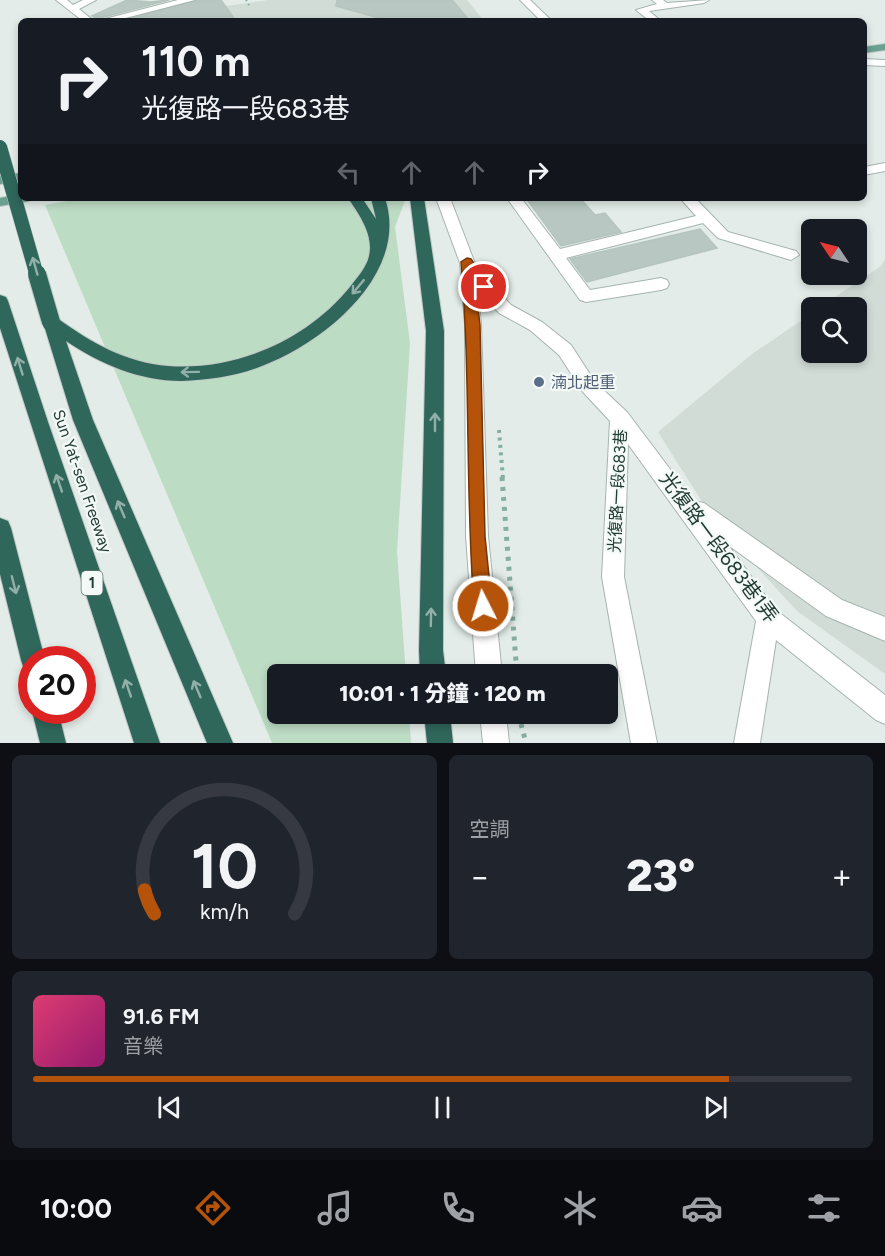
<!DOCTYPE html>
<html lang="zh-TW">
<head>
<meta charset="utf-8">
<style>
	body { margin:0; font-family:Figtree,"Noto Sans TC",sans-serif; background:#20242c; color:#f1f3f6; height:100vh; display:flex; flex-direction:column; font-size:22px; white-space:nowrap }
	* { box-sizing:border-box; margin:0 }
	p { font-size:20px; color:#9ea1a6 }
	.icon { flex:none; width:33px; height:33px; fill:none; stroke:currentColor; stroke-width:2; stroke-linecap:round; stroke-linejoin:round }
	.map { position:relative; height:743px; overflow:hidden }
	.sheet { display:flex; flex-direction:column; gap:12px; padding:12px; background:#0d0f14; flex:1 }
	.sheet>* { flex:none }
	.banner { position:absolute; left:18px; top:18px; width:849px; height:183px; border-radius:9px; box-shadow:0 3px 9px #0003; background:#171b24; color:#f1f3f6; overflow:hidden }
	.needle { width:39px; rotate:305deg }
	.controls { position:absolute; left:801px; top:219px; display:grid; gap:12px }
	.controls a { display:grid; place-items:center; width:66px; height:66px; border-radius:9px; background:#171b24; box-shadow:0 3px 9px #0003; font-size:30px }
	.speed { position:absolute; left:18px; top:646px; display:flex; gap:12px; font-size:30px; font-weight:700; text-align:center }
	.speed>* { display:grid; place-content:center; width:78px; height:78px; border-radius:50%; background:#171b24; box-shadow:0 3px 9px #0003; line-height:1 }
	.speed .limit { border:9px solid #d22; background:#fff; color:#111 }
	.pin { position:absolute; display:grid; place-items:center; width:51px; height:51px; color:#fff; margin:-26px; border:3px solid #fff; border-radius:50%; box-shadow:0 2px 6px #0007 }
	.me { position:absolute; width:66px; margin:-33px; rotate:355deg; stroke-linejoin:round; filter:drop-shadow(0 0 4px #0008) }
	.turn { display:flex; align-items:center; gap:21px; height:126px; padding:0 24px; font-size:27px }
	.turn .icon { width:78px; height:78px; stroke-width:2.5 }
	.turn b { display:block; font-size:42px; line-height:51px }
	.lanes { display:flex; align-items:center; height:57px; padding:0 24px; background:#0003; justify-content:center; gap:30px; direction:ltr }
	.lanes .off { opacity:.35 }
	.big { font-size:45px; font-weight:800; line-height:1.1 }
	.sheet .tile { flex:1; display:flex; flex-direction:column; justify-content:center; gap:9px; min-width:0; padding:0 21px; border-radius:9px; background:#20242c }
	.sheet .dial { align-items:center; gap:0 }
	.dial svg { height:156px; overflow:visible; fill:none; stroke:#363941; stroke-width:7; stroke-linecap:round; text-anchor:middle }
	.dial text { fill:#f1f3f6; stroke:none }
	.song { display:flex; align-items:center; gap:18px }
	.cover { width:72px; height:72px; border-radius:9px; background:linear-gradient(135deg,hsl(340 70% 55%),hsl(320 70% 35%)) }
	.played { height:6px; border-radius:3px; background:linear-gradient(90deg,#b45309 85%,#363941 85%) }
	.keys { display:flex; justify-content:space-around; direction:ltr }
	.heat { display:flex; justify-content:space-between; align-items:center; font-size:33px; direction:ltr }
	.sheet .tiles { flex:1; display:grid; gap:12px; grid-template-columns:1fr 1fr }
	.tile:last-child { grid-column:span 2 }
	.trip { position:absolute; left:267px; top:664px; width:351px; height:60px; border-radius:9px; background:#171b24; box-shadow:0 3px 9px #0003; font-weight:800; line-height:60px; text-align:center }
	.dock { display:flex; height:96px; justify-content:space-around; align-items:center; background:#090b0e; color:#9ea1a6 }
	.dock .icon { width:42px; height:42px }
	.dock .on { color:#b45309 }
	.dock b { font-size:27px; color:#f1f3f6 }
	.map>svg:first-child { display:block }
	.built { fill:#d1dcd7 }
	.green { fill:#bddcc4 }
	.building { fill:#b8c7c1; stroke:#b5c5be; stroke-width:1.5 }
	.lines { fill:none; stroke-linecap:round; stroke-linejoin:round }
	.minor-casing { stroke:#a6b4af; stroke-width:2 }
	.major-casing { stroke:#c1c8c6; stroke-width:2 }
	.highway-casing { stroke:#c1c8c6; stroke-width:2 }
	.path-far2 { stroke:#84aea0; stroke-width:2; stroke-dasharray:1.5 3; stroke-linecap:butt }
	.path-far1 { stroke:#84aea0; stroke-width:4; stroke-dasharray:3 4.5; stroke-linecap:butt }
	.path { stroke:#84aea0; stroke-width:5; stroke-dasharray:4 6; stroke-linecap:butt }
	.minor { fill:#fff; fill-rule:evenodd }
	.major { fill:#69a090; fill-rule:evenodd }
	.highway { fill:#30675b; fill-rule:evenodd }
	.highway-bridge-far1-casing { stroke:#c1c8c6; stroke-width:15; stroke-linecap:butt }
	.highway-bridge-casing { stroke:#c1c8c6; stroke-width:20; stroke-linecap:butt }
	.highway-bridge-far1 { stroke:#30675b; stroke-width:14 }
	.highway-bridge { stroke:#30675b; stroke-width:18 }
	.oneway { stroke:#92b0a8 }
	.route { fill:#b45309; stroke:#753606; stroke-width:1.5 }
	.service-dot { fill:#5c6f8a; stroke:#f3f9f6; stroke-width:2 }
	.labels { text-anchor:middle; stroke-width:4.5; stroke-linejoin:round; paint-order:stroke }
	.shield { fill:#f3f9f6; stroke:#61756f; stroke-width:1.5 }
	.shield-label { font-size:15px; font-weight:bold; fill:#233c35 }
	.service-label { font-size:16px; fill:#4e5e75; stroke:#f3f9f6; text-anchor:start }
	.street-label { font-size:16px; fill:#233c35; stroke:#f3f9f6 }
	.near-street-label { font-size:20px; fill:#233c35; stroke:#f3f9f6 }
</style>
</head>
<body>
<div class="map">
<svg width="885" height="743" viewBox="0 0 885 743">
	<rect width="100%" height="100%" fill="#e3ece8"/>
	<path class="built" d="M 268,0 L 467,0 L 484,21 L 113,21 L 181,5 L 191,11 Z
		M 885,259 L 885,674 L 797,611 L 713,519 L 658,432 L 752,354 L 811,314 L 812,352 L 856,352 L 856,308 L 820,307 L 881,266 Z"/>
	<path class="green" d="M 83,198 L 406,198 L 395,227 L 410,343 L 397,552 L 406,675 L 278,675 L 278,714 L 409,714 L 411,743 L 272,743 L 45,205 Z"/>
	<path class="building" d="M 127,0 L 151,2 L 169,0 L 96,19 L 92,16 Z
		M 197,0 L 221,0 L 236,21 L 123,21 Z
		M 337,0 L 452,0 L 470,21 L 389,21 L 336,6 Z
		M 526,198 L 580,198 L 595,215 L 605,213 L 621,232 L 561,246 Z
		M 700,229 L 717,248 L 587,282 L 570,259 Z"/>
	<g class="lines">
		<defs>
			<path id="minor" d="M 56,0 L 67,0 L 73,5 L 83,0 L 96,0 L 79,9 L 94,21 L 83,21 Z
				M 178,0 L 195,0 L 114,21 L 97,21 Z
				M 520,0 L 530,0 L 552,21 L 541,21 Z
				M 652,0 L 663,0 L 667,3 L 709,0 L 704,3 L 649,11 L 661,21 L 650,21 L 636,10 L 657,4 Z
				M 864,59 L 885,60 L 885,66 L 864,65 Z
				M 885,163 L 885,171 L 864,175 L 864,167 Z
				M 436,198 L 450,198 L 474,261 L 490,283 L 511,305 L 542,322 L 571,345 L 595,382 L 627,412 L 694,501 L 704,503 L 842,600 L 885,617 L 885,641 L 826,616 L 728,545 L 776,610 L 885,695 L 885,724 L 876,720 L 776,640 L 760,743 L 734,743 L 756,621 L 628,444 L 624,577 L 657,743 L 631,743 L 602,577 L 610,421 L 583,392 L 559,355 L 530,330 L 499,313 L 478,290 L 481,325 L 488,536 L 502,675 L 476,675 L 466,536 L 465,325 L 460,263 Z
				M 507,198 L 521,198 L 560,249 L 696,216 L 680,198 L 695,198 L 728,232 L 796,251 L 799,255 L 791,260 L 718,238 L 703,223 L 566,258 L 590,290 L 661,278 L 667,280 L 669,284 L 667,288 L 661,290 L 586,302 L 580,300 Z
				M 480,714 L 506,714 L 509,743 L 483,743 Z"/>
			<path id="major" d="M 885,44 L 885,50 L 864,53 L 864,47 Z
				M 21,173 L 21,181 L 0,184 L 0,176 Z
				M 21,194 L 21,198 L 31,198 L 29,201 L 0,206 L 0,198 Z"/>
			<path id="highway" d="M 348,198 L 362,198 L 376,219 L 371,198 L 385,198 C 410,273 325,342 262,366 C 237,376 208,380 181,381 C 140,381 100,364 66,341 L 93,420 L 233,743 L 207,743 L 73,420 L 43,322 L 45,318 L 51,316 L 57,318 C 90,342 126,363 168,366 C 236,371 307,340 350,287 C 356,279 367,267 369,256 C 374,235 359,214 348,198 Z
				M 410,198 L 424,198 L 444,331 L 443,650 L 446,675 L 420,675 L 419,650 L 426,331 Z
				M 0,295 L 6,297 L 8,301 L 48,422 L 160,743 L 134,743 L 0,328 Z
				M 0,518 L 8,521 L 11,528 L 45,660 L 32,660 L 32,672 L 24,669 L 21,660 L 0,574 Z
				M 32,711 L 58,711 L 66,743 L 40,743 Z
				M 424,714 L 450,714 L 453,743 L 427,743 Z"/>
		</defs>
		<use href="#minor" class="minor-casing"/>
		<use href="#major" class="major-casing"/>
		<use href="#highway" class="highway-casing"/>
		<path class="path-far2" d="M 246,0 L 250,7"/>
		<path class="path-far1" d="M 499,430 L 503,479"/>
		<path class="path" d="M 502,477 L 517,675
			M 521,724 L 526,743"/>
		<use href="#minor" class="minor"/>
		<use href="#major" class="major"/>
		<use href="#highway" class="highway"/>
		<defs>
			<path id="highway-bridge-far1" d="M 0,147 L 37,276"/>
			<path id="highway-bridge" d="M 37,274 L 51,322"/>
		</defs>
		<use href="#highway-bridge-far1" class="highway-bridge-far1-casing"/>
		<use href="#highway-bridge" class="highway-bridge-casing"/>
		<use href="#highway-bridge-far1" class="highway-bridge-far1"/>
		<use href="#highway-bridge" class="highway-bridge"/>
	</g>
	<defs><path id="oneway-shaft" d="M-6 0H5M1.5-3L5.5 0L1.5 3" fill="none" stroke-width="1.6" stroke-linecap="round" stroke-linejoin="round" transform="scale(1.5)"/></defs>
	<g class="oneway">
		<use href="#oneway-shaft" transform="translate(35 266) rotate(-106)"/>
		<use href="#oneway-shaft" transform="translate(358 287) rotate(130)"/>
		<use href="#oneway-shaft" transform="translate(20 366) rotate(-107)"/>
		<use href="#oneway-shaft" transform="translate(190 372) rotate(179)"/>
		<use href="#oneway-shaft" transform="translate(435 422) rotate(-90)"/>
		<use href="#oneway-shaft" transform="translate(59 483) rotate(-109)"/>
		<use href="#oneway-shaft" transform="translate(121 509) rotate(-113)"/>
		<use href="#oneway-shaft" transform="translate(14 585) rotate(76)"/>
		<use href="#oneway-shaft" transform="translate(431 617) rotate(-89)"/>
		<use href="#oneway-shaft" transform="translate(128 688) rotate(-109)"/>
		<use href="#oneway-shaft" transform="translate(197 689) rotate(-113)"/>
	</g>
	<path class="route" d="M 467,258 L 471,259 L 491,287 L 484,291 L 480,290 L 475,282 L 480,325 L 485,536 L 492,606 L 489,612 L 483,614 L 477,612 L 474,606 C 465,491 471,376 461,262 Z"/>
	<circle class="service-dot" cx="539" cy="382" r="6"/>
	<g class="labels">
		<rect class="shield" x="81.5" y="571" width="21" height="24" rx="4.5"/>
		<g class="shield-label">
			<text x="92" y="588">1</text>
		</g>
		<g class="service-label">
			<text x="551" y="388">湳北起重</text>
		</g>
		<g class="street-label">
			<text transform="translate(83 481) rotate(71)" y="6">Sun Yat-sen Freeway</text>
			<text transform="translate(617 491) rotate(-87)" y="6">光復路一段683巷</text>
		</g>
		<g class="near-street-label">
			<text transform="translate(719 547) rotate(53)" y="7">光復路一段683巷1弄</text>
		</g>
	</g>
</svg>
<div class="controls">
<a><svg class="needle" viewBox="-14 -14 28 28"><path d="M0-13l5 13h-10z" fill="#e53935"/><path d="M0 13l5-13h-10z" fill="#9ea1a6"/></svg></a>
<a><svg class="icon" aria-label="search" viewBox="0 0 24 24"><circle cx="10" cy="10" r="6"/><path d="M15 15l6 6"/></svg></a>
</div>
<div class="speed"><div class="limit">20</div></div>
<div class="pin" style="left:484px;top:287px;background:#d93025"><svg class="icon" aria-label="arrive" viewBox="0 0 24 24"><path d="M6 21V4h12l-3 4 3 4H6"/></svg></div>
<svg class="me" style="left:483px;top:606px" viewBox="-20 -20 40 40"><circle r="17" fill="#b45309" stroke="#fff" stroke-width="3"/><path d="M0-11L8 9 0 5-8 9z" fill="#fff"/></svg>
<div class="trip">10:01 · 1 分鐘 · 120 m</div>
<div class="banner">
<div class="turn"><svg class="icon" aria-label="right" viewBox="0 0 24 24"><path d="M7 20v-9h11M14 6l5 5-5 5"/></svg><div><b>110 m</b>光復路一段683巷</div></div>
<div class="lanes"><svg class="icon off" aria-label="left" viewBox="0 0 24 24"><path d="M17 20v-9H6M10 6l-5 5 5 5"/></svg><svg class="icon off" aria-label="ahead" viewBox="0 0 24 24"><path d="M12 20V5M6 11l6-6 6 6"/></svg><svg class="icon off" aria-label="ahead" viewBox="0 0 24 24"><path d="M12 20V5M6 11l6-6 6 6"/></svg><svg class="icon" aria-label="right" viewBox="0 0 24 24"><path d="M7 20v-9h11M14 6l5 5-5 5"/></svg></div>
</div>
</div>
<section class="sheet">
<div class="tiles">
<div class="tile dial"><svg viewBox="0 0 100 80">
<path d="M14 69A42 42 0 1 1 86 69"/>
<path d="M14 69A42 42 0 0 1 9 57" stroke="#b45309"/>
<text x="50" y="56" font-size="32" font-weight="700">10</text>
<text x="50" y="72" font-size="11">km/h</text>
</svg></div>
<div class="tile"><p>空調</p>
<div class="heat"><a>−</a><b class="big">23°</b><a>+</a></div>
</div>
<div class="tile">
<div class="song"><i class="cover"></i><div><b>91.6 FM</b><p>音樂</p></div></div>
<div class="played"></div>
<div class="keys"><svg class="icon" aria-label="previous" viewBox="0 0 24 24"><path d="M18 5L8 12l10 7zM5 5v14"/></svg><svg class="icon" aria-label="pause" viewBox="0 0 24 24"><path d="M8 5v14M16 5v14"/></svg><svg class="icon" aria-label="next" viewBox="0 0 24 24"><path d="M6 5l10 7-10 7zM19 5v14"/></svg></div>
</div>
</div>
</section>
<nav class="dock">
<b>10:00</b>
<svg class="icon on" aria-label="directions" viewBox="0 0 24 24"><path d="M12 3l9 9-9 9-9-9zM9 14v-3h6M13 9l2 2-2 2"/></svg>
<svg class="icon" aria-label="music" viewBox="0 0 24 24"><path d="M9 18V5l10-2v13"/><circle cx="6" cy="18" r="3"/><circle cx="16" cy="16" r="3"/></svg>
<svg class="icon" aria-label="phone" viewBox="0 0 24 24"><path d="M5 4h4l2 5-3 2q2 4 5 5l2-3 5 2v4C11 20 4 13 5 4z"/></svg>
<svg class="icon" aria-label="climate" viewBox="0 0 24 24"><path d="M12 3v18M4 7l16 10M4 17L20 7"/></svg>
<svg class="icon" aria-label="car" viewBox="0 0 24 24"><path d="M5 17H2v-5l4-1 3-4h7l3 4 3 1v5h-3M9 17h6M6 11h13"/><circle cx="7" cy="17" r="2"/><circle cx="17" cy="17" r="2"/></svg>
<svg class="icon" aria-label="filters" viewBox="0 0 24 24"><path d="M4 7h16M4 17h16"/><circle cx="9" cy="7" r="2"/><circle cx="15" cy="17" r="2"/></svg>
</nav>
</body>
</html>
